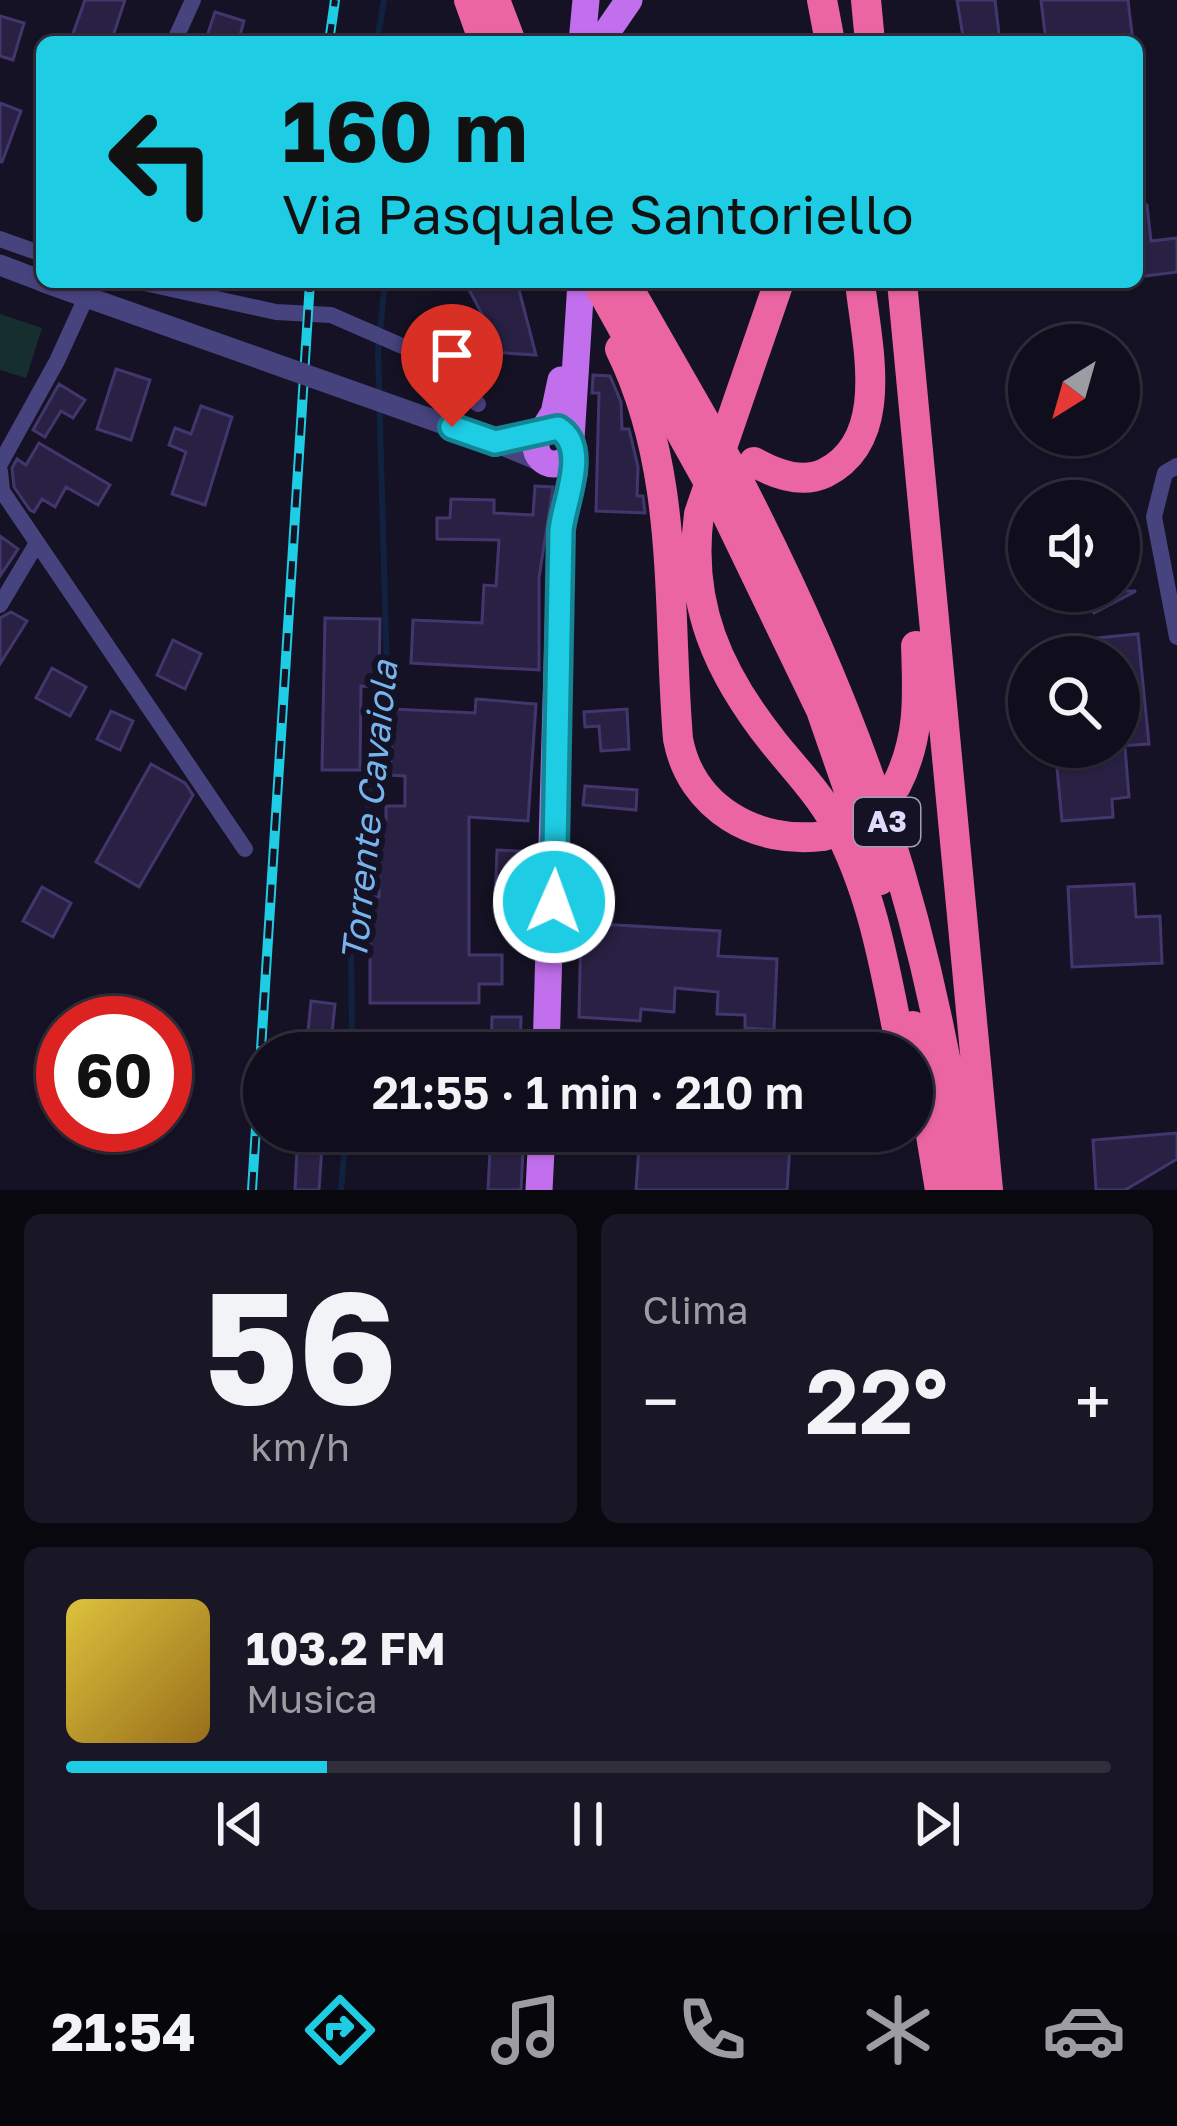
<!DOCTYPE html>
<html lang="it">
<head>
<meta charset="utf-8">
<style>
	body { margin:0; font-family:"Golos Text",sans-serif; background:#191725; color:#f1f3f6; height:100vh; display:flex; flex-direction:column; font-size:45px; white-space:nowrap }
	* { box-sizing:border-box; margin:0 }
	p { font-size:39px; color:#9c9ca3 }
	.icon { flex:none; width:66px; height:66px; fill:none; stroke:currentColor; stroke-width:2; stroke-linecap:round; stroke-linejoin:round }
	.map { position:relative; height:1190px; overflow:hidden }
	.panel { display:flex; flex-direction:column; gap:24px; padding:24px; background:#09080f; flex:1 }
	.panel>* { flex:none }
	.guide { position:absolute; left:36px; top:36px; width:1107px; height:252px; border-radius:18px; box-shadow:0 3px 9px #0004,0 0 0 3px #302e3b; background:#1ecce3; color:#111; overflow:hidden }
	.needle { width:78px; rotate:217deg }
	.controls { position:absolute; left:1008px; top:324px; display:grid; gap:24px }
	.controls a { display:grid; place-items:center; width:132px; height:132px; border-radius:50%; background:#100e1c; box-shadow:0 3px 9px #0004,0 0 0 3px #302e3b; font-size:60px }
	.speed { position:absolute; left:36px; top:996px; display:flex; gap:24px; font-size:60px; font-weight:700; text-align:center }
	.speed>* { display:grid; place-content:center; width:156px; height:156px; border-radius:50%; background:#100e1c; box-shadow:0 3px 9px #0004,0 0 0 3px #302e3b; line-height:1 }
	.speed .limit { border:18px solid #d22; background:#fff; color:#111 }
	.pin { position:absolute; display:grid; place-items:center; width:102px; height:102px; color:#fff; margin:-123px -51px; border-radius:50% 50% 50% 0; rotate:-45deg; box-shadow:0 0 12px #0007 }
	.pin .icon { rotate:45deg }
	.me { position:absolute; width:132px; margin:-66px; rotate:2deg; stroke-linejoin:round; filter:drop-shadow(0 0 9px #0008) }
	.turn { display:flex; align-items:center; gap:42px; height:252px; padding:0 48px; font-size:54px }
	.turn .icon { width:156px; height:156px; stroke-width:2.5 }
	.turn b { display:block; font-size:84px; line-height:102px }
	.big { font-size:90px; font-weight:600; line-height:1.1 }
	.panel .widget { flex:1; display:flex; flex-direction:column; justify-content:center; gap:18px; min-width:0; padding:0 42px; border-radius:18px; background:#191725 }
	.panel .dial { align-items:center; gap:0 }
	.dial b { font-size:156px; line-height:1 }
	.song { display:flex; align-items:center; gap:36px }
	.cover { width:144px; height:144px; border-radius:18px; background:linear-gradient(135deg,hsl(50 70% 55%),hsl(40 70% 35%)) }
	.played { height:12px; border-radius:6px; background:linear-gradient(90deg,#1ecce3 25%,#302e3b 25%) }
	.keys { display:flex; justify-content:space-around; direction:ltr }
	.heat { display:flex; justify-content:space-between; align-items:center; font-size:66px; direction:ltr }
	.panel .tiles { flex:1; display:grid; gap:24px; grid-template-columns:1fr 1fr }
	.widget:last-child { grid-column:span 2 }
	.trip { position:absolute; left:243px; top:1032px; width:690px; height:120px; border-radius:60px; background:#100e1c; box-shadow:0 3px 9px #0004,0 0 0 3px #302e3b; font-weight:600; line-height:120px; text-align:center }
	.dock { display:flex; height:192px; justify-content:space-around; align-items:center; background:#06060b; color:#9c9ca3 }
	.dock .icon { width:84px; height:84px }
	.dock .selected { color:#1ecce3 }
	.dock b { font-size:54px; color:#f1f3f6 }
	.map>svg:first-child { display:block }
	.green { fill:#162f2e }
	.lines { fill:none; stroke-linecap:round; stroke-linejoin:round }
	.stream { stroke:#112140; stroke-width:6 }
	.building { fill:#292144; stroke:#42366d; stroke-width:3 }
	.minor { stroke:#47437f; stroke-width:16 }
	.tertiary { stroke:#47437f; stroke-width:21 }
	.primary { stroke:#c16fed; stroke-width:27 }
	.motorway { stroke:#ec65a3; stroke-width:30 }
	.rail-casing { stroke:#1ecce3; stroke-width:10 }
	.rail { stroke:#161225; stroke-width:6; stroke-dasharray:18; stroke-linecap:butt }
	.tertiary-bridge { stroke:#47437f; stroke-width:21 }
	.motorway-bridge { stroke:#ec65a3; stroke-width:30 }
	.route-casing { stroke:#148594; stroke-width:30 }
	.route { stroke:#1ecce3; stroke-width:21 }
	.labels { text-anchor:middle; stroke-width:12; stroke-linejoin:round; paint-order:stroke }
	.shield { fill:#161225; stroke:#a39fbb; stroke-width:3 }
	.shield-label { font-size:30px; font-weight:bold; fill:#dfdbfb }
	.water-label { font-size:36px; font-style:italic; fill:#76b4ee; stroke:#161225 }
</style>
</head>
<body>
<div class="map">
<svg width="1177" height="1190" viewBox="0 0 1177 1190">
	<rect width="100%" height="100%" fill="#161225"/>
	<path class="green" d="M 0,314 L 42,328 L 26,378 L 0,370 Z"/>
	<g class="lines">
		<path class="stream" d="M 377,42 L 384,0
			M 352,1053 L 351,924 L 387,675 L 378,350 L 385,282
			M 341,1190 L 346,1131"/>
	</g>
	<path class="building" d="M 85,0 L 125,0 L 111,42 L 70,42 Z
		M 957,0 L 995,0 L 1000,42 L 964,42 Z
		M 1041,0 L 1128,0 L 1133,42 L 1046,42 Z
		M 215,12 L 244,21 L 238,42 L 205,42 Z
		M 0,16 L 24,23 L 13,60 L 0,56 Z
		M 0,103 L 21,111 L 2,162 L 0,162 Z
		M 1137,205 L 1147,205 L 1151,241 L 1177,238 L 1177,272 L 1137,277 Z
		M 465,282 L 517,282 L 536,355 L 489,352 L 483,316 Z
		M 116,369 L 150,380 L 131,440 L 97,429 Z
		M 593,375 L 610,376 L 621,402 L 622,429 L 629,429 L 638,467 L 637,496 L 643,496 L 645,513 L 596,511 L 599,393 L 592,393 Z
		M 59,384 L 85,400 L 73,418 L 61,411 L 45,437 L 33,430 Z
		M 201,406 L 232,417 L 205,505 L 172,494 L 186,452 L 169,445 L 175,428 L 191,434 Z
		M 39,443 L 110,485 L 98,505 L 66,487 L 55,507 L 42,499 L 34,512 L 30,510 L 14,487 L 12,468 L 17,459 L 26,465 Z
		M 535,486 L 553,487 L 539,578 L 539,670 L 411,663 L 413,620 L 482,623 L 484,585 L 496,586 L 499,540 L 437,539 L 437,518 L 450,518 L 451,499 L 494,500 L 494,513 L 533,515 Z
		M 0,536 L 18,549 L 0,576 Z
		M 1082,591 L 1136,591 L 1094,613 Z
		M 11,612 L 27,621 L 0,664 L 0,618 Z
		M 325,618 L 380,619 L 379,687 L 361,686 L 360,770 L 322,770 Z
		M 1138,634 L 1149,744 L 1119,746 L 1119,657 L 1046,657 L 1045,643 Z
		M 173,640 L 201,654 L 185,689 L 157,675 Z
		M 52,668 L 86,687 L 70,716 L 36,698 Z
		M 476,699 L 536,704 L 528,821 L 469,817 L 469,955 L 502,955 L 502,984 L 479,984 L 479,1003 L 370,1003 L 370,897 L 379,897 L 379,819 L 386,819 L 386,806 L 405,806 L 405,776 L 390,775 L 393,709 L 475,713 Z
		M 627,709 L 629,749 L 601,751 L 599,726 L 585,727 L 584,712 Z
		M 111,711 L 133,721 L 120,750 L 97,739 Z
		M 1055,747 L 1125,747 L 1129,797 L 1112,799 L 1113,817 L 1062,821 Z
		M 151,764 L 185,783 L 193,795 L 139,887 L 96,862 Z
		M 585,786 L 637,790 L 636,810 L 583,805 Z
		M 497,850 L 534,852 L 532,905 L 495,904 Z
		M 1134,884 L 1136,917 L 1160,916 L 1162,963 L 1072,967 L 1068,887 Z
		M 42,887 L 71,903 L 53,937 L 23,921 Z
		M 581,923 L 720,931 L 718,956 L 777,959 L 774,1030 L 745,1028 L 745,1015 L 717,1014 L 718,992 L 675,988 L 674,1012 L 641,1009 L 640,1021 L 579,1017 Z
		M 311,1001 L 335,1004 L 330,1053 L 306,1053 Z
		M 492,1017 L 521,1017 L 520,1053 L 491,1053 Z
		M 65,1125 L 112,1125 L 125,1131 L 114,1151 Z
		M 298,1131 L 323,1131 L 319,1190 L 295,1190 Z
		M 491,1131 L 524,1131 L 521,1190 L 488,1190 Z
		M 640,1131 L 791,1131 L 787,1190 L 636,1190 Z
		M 1177,1133 L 1177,1159 L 1125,1190 L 1096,1190 L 1093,1140 Z"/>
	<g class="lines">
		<path class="minor" d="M 174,42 L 193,0
			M 0,239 L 42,254
			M 140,282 L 276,312 L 331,315 L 409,349 L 478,404
			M 0,464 L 57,361 L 93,282
			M 1177,466 L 1165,473 L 1154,517 L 1177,637
			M 0,471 L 2,491 L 245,849
			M 0,605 L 37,543"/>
		<path class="tertiary" d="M 0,265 L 42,281
			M 495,442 L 546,463"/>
		<path class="primary" d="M 582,42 L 586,0
			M 600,42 L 629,0
			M536 446a18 18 0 1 1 36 0a18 18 0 1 1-36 0Z
			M 542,432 L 554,413 L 561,380
			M 571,439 L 581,282
			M 546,1053 L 561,530 L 574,474 L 571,453
			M 539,1190 L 542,1131"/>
		<path class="motorway" d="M 469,0 L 484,42
			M 495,0 L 511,42
			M 822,0 L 830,42
			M 866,0 L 870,42
			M 779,282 L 699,514 C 687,604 718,673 774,743 C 795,769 819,794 835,823 C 874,894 886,975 902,1053
			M 902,282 L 988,1190
			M 620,349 C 680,471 667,605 678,739 C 691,808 756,845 824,836
			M 754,462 C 775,474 802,484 825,473 C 893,439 866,342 860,282
			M 736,476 C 861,717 930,920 967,1190
			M 727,515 L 821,710 L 880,880
			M 896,786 C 920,739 918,698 916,646
			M 913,1026 L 940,1190"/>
		<defs>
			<path id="rail" d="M 329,42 L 335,0
				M 252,1190 L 310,282"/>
		</defs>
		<use href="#rail" class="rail-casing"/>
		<use href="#rail" class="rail"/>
		<path class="tertiary-bridge" d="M 44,282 L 495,442"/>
		<path class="motorway-bridge" d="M 597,282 L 727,515
			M 625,282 L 736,476"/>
	</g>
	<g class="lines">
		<defs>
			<path id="route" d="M 452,427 L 495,442 L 558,428 C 590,447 564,501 561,530 L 554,902"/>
		</defs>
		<use href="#route" class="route-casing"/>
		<use href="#route" class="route"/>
	</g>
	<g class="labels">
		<rect class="shield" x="854" y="798" width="66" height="48" rx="9"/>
		<g class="shield-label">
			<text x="887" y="832">A3</text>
		</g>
		<g class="water-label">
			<text transform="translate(369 811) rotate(-84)" y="13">Torrente Cavaiola</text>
		</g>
	</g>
</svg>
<div class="controls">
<a><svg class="needle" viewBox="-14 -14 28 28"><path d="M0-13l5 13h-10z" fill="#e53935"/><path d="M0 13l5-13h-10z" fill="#9c9ca3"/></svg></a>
<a><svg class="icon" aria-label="sound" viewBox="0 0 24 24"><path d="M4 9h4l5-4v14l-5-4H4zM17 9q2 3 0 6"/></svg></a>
<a><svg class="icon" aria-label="search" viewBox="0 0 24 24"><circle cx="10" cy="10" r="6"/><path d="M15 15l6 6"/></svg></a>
</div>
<div class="speed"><div class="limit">60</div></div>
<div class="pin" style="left:452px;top:427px;background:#d93025"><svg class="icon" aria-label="arrive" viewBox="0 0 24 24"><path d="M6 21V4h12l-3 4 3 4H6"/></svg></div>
<svg class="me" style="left:554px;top:902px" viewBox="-20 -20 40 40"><circle r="17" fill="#1ecce3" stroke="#fff" stroke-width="3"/><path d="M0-11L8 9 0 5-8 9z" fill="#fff"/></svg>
<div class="trip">21:55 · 1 min · 210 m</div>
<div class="guide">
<div class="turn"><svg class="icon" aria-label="left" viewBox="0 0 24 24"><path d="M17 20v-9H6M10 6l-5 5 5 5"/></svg><div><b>160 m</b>Via Pasquale Santoriello</div></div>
</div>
</div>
<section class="panel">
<div class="tiles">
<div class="widget dial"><b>56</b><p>km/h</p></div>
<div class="widget"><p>Clima</p>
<div class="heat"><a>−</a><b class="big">22°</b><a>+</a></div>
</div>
<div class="widget">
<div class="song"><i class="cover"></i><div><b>103.2 FM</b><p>Musica</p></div></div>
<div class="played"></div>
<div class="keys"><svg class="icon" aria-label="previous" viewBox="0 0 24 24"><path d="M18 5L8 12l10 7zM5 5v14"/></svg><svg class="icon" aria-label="pause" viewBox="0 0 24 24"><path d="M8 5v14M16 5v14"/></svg><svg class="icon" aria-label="next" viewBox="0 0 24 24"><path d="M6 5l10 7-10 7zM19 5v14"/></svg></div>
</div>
</div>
</section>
<nav class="dock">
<b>21:54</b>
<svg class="icon selected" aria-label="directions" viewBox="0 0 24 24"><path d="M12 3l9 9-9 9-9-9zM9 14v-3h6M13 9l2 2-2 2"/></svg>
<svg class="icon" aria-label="music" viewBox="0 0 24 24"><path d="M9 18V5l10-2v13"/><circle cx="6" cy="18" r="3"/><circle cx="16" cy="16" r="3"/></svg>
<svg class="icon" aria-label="phone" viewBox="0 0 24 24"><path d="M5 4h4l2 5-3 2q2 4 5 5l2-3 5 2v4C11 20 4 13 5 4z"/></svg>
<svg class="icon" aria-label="climate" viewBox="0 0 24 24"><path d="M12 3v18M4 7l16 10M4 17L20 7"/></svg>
<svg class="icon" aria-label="car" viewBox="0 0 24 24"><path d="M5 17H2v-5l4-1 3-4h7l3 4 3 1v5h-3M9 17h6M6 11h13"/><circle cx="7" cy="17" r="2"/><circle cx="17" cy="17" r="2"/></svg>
</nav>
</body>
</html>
